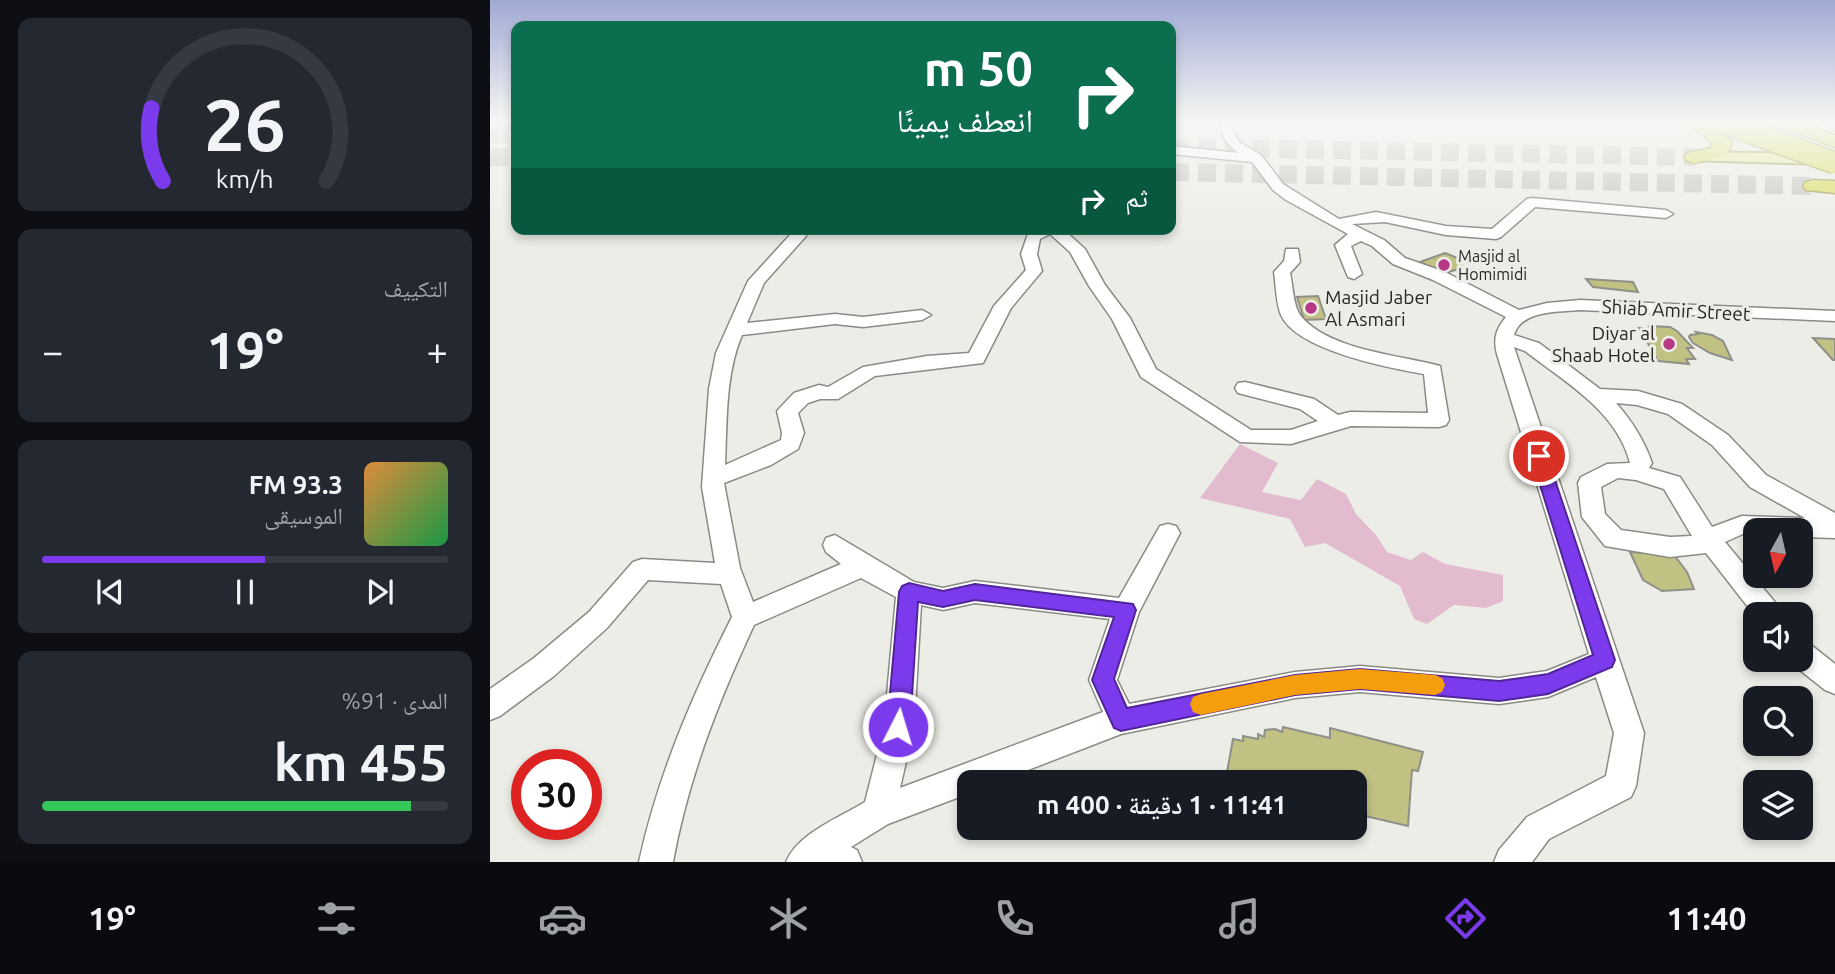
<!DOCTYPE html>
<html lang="ar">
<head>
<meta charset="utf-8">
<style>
	body { margin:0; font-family:Ubuntu,"Noto Naskh Arabic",sans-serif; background:#242831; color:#f1f3f6; direction:rtl; height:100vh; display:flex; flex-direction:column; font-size:26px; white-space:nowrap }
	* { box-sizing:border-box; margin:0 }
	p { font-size:23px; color:#9ea1a6 }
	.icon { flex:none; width:38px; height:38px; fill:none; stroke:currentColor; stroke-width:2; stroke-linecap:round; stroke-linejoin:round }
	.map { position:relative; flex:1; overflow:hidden; direction:ltr }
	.panel { display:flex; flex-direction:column; gap:18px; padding:18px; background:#0d0f14; width:490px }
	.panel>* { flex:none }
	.banner { position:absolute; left:21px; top:21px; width:665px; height:214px; border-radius:14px; box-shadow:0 4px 10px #0003; direction:rtl; background:#0b6e4f; color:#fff; overflow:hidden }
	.needle { width:46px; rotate:188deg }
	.tools { position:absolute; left:1253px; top:518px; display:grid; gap:14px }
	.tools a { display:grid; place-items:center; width:70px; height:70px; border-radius:14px; background:#171b24; box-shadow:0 4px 10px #0003; font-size:35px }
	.speed { position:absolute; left:21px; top:749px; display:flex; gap:14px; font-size:35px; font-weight:700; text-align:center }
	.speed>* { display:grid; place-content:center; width:91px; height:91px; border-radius:50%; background:#171b24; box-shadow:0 4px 10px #0003; line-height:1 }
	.speed .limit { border:10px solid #d22; background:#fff; color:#111 }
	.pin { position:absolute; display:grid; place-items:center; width:60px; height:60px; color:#fff; margin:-30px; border:4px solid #fff; border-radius:50%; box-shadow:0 2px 7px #0007 }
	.me { position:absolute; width:77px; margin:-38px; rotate:5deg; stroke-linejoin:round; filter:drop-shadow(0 0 5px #0008) }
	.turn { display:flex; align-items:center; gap:24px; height:147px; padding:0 28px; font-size:32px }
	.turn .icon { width:91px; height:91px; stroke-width:2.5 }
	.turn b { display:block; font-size:49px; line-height:60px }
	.then { display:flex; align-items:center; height:66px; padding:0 28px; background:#0003; gap:14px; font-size:26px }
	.big { font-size:52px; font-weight:600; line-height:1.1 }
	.panel .widget { flex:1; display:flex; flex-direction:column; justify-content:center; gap:10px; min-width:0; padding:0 24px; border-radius:14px; background:#242831 }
	.panel .dial { align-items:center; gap:0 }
	.dial svg { height:182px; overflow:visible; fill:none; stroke:#363941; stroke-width:7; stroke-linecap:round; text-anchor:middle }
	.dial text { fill:#f1f3f6; stroke:none }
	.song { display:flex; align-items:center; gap:21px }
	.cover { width:84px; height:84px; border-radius:10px; background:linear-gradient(135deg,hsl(30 70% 55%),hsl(140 70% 35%)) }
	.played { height:7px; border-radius:4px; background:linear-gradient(90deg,#7c3aed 55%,#363941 55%) }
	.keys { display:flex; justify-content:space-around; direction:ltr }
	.heat { display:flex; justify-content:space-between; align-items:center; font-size:38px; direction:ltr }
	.charge { height:10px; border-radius:5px; background:linear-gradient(90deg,#34c759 91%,#363941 0) }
	.trip { position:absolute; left:467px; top:770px; width:410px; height:70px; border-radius:14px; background:#171b24; box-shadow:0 4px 10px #0003; font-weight:600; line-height:70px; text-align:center; direction:rtl }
	.tab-bar { display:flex; height:112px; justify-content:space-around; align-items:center; background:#090b0e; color:#9ea1a6 }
	.tab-bar .icon { width:49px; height:49px }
	.tab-bar .active { color:#7c3aed }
	.tab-bar b { font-size:32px; color:#f1f3f6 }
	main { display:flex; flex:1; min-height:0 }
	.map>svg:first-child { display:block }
	.green { fill:#e3bbcf }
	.building { fill:#c0c183; stroke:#90908a; stroke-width:2 }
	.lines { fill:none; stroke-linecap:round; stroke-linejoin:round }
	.major-tunnel { stroke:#c5c6c0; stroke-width:18; stroke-dasharray:18 9; stroke-linecap:butt }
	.minor-casing { stroke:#8b8b85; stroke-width:3 }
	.major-casing { stroke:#9c9c49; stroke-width:4 }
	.highway-casing { stroke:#9c9c49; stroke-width:3 }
	.minor { fill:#fff; fill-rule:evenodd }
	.major { fill:#e9e99d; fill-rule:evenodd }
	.highway { fill:#dbdb5c; fill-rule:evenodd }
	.highway-bridge-casing { stroke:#9c9c49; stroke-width:24; stroke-linecap:butt }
	.highway-bridge { stroke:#dbdb5c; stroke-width:21 }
	.route { fill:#7c3aed; stroke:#51269a; stroke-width:2 }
	.slow { fill:#f59e0b }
	.poi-dot { fill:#b73885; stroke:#ecede6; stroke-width:2.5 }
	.labels { text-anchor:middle; stroke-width:6; stroke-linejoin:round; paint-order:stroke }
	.far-poi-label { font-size:16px; fill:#282826; stroke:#ecede6; text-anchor:start }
	.poi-label { font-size:19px; fill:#282826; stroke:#ecede6; text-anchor:start }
	.street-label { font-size:19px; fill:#282826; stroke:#ecede6 }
</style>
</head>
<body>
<main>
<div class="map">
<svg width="1345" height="862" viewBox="0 0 1345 862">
	<rect width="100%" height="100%" fill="#ecede6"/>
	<path class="green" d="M 750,444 L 788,463 L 772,492 L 811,500 L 827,479 L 856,494 L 866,514 L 886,535 L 897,552 L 921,560 L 933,552 L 955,564 L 1013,575 L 1013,601 L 996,608 L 964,605 L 937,624 L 924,619 L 910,586 L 835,543 L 815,547 L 800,519 L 710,498 Z"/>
	<path class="building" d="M 955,253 L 970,259 L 972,268 L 952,274 L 930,262 Z
		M 1096,279 L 1143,282 L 1148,292 L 1103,287 Z
		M 828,296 L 836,319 L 814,320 L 807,297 Z
		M 1159,326 L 1180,327 L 1187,331 L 1203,348 L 1197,348 L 1205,359 L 1196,359 L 1199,364 L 1168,361 L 1149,328 L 1160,329 Z
		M 1206,332 L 1222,335 L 1233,341 L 1242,360 L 1220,353 L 1203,343 L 1199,337 L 1200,335 L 1208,334 Z
		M 1323,338 L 1345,339 L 1345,360 L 1343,360 Z
		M 1140,552 L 1184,555 L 1197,572 L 1204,589 L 1172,591 L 1153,580 Z
		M 793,727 L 840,738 L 840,728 L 933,752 L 928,771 L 922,770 L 918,826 L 875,816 L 875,808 L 864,805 L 864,782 L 777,782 L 737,772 L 743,739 L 753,741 L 753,736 L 768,739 L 768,734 L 774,737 L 775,730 L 785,729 L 792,732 Z"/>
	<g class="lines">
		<path class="major-tunnel" d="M 0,134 L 26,134
			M 681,147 L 1204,157
			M 0,157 L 26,157
			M 681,172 L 1323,186"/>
		<defs>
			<path id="minor" d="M 732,122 L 744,122 L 743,131 L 749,142 L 771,155 L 793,184 L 849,219 L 886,212 L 956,226 L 1002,229 L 1037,199 L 1042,198 L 1176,210 L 1183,214 L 1176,218 L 1045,207 L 1011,237 L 1006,239 L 956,235 L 895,222 L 862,224 L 894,240 L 915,258 L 955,272 L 1029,310 L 1057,303 L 1090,300 L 1345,311 L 1345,321 L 1090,310 C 1069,312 1031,310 1024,335 L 1049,343 L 1110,389 L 1148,391 L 1192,404 L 1238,435 L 1276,475 L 1345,513 L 1345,538 L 1311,537 L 1311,530 L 1265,530 L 1265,535 L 1253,534 L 1235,542 L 1288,606 L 1292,614 L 1265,614 L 1265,616 L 1216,553 L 1180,557 L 1115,546 L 1092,517 L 1088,483 L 1091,477 L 1117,464 L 1140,463 C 1127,411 1075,382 1035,351 L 1024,347 L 1154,733 L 1146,786 L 1141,797 L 1059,839 L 1042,862 L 1004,862 L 1009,850 L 1037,817 L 1116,776 L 1124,733 L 1106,677 L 1058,697 L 1009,704 L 870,692 L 805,698 L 631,734 L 507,782 L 480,782 L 480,793 L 398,824 L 361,847 L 367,850 L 372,862 L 296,862 C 308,833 349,818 375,802 L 394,727 L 406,597 L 371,578 L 264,625 C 228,702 198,779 183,862 L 149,862 C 168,775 202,696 242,617 L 231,584 L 158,580 L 117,628 L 64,676 L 10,716 L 0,720 L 0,689 L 44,658 L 99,612 L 143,562 L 152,559 L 225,563 L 212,487 L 219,389 L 226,353 L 258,281 L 300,235 L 299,229 L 315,229 L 316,236 L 274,283 L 257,323 L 345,314 L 373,317 L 432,310 L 441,315 L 432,320 L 373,327 L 345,324 L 252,335 C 235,375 237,422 235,465 L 291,440 L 292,433 L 287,411 L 304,393 L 329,385 L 338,387 L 373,367 L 437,356 L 479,353 L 504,306 L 536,270 L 531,254 L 538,234 L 545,229 L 573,229 L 595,249 L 615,285 L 640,318 L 666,369 L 761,430 L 801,430 L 828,421 L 810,409 L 748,393 L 745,388 L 748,383 L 755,382 L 824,399 L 848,415 L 860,412 L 938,413 L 934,374 C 899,368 806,350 791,315 C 786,303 786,285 784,272 L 794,261 L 796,249 L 808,249 L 810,262 L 800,273 C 803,285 803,305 810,315 C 837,350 910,355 950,366 L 959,420 L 956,425 L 949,427 L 861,426 L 801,444 L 750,442 L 651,377 L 622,319 L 599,286 L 580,252 L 560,234 L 550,239 L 547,254 L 552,271 L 521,308 L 493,363 L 385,376 L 348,399 L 330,399 L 318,403 L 308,413 L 314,433 L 308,449 L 281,465 L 234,483 L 250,568 L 263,602 L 351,564 L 336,552 L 333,545 L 336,538 L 345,535 L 424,582 L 453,588 L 485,581 L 629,598 L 670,526 L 678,524 L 686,526 L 690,533 L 649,612 L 627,680 L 639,704 L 805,672 L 870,666 L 1009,678 L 1057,671 L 1099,654 L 1007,354 C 1003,339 1006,329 1016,317 L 943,280 L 903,264 L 882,246 L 871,241 L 861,246 L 872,274 L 864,279 L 858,277 L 845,245 L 858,234 L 796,200 L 783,190 L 762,162 L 681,154 L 681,146 L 749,153 C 737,145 730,136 732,122 ZM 1126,403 L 1147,405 L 1178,414 L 1222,445 L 1260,487 L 1315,518 L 1252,516 L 1222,527 L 1190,477 L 1159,468 L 1162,463 C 1154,440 1142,421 1126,403 ZM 1128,478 L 1146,480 L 1174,489 L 1202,536 L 1180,537 L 1131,530 L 1115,514 L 1111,487 ZM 485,603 L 620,619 L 599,680 L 613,712 L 410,788 L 424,727 L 431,605 L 453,610 Z
				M 1311,642 L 1321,645 L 1345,664 L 1345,694 L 1335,690 L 1301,663 L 1300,660 L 1311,660 Z"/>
			<path id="major" d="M 1204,152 L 1334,154 L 1342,159 L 1334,164 L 1198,160 L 1196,157 L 1198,154 Z"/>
			<path id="highway" d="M 1192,122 C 1215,122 1227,124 1242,143 L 1236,156 L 1204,163 L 1197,161 L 1194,157 L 1197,153 L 1221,148 L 1222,144 L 1212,134 Z
				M 1285,122 L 1312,122 L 1345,135 L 1345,147 L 1288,126 Z
				M 1323,180 L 1345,181 L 1345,193 L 1316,190 L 1313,186 L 1316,182 Z"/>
		</defs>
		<use href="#minor" class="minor-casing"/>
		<use href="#major" class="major-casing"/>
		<use href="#highway" class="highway-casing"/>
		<use href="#minor" class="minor"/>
		<use href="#major" class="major"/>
		<use href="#highway" class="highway"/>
		<defs>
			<path id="highway-bridge" d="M 1231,122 L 1345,163"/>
		</defs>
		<use href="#highway-bridge" class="highway-bridge-casing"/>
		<use href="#highway-bridge" class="highway-bridge"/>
	</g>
	<linearGradient id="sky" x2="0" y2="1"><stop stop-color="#a0a9d4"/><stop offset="0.5" stop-color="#f6f7f4"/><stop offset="1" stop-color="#f6f7f4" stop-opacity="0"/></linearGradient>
	<rect width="1345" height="243" fill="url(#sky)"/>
	<path class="route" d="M 1049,450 L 1057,456 L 1125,660 L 1122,667 L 1058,694 L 1009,701 L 870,689 L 805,695 L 631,731 L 624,728 L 602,680 L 624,617 L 485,600 L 453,607 L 428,602 L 420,727 L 416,735 L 408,738 L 401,735 L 397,727 L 409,592 L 412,586 L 419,583 L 453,591 L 485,584 L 643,604 L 646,610 L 624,679 L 637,708 L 805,675 L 870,669 L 1009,681 L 1058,674 L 1103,655 L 1041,456 Z"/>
	<path class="slow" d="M 870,669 L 945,675 L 952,678 L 955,685 L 952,692 L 945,695 L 870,689 L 805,695 L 711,715 L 703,712 L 700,704 L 703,697 L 711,694 L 805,675 Z"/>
	<g class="poi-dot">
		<circle cx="954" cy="265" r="7"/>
		<circle cx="821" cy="308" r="7"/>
		<circle cx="1179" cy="344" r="7"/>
	</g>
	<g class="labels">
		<g class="far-poi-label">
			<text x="968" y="262">Masjid al<tspan x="968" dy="18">Homimidi</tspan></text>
		</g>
		<g class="poi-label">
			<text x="835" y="304">Masjid Jaber<tspan x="835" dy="22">Al Asmari</tspan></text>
			<text x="1165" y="340" text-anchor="end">Diyar al<tspan x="1165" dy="22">Shaab Hotel</tspan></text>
		</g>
		<g class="street-label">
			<text transform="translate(1186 310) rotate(3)" y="7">Shiab Amir Street</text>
		</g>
	</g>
</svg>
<div class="tools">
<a><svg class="needle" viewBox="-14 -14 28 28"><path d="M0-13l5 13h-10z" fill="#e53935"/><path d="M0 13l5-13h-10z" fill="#9ea1a6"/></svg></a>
<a><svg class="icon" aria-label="sound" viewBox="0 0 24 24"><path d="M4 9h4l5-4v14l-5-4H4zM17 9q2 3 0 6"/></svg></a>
<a><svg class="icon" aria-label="search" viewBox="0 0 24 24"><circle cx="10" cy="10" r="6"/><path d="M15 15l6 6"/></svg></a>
<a><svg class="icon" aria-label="layers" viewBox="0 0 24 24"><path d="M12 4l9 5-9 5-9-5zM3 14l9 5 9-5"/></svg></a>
</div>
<div class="speed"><div class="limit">30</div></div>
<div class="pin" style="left:1049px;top:456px;background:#d93025"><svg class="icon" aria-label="arrive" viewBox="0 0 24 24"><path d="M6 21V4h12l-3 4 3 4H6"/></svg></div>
<svg class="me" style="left:408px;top:727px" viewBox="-20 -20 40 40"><circle r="17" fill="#7c3aed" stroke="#fff" stroke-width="3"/><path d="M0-11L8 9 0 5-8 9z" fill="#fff"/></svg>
<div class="trip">11:41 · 1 دقيقة · 400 m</div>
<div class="banner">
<div class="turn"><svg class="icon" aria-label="right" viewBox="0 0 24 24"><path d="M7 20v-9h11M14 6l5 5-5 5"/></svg><div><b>50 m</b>انعطف يمينًا</div></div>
<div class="then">ثم<svg class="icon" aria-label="right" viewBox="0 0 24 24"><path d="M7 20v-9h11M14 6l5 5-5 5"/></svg></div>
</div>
</div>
<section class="panel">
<div class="widget dial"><svg viewBox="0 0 100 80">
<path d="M14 69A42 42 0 1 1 86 69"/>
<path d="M14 69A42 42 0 0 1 9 37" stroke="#7c3aed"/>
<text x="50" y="56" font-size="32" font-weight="700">26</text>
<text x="50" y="72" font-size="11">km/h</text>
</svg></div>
<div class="widget"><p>التكييف</p>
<div class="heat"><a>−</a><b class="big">19°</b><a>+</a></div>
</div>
<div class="widget">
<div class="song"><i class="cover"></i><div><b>93.3 FM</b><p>الموسيقى</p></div></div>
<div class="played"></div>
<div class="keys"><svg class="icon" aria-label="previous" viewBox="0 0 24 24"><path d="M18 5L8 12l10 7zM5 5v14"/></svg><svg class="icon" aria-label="pause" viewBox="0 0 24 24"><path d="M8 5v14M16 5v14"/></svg><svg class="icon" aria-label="next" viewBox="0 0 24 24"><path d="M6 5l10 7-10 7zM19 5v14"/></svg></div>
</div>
<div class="widget"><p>المدى · 91%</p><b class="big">455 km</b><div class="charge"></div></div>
</section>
</main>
<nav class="tab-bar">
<b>11:40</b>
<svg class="icon active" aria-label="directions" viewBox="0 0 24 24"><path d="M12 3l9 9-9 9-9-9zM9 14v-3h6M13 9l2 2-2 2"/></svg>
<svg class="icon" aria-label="music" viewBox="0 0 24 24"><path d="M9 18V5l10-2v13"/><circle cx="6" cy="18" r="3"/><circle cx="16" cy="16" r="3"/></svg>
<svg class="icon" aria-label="phone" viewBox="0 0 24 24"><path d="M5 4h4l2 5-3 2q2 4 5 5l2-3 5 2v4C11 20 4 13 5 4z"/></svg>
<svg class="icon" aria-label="climate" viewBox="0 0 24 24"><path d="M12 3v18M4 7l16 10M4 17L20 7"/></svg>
<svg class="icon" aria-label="car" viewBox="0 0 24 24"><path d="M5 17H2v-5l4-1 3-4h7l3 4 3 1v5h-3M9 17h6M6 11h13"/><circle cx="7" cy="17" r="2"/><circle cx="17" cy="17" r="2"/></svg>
<svg class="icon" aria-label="filters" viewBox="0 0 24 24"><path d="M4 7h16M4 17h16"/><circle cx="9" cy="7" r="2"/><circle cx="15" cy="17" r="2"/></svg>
<b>19°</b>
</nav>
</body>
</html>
